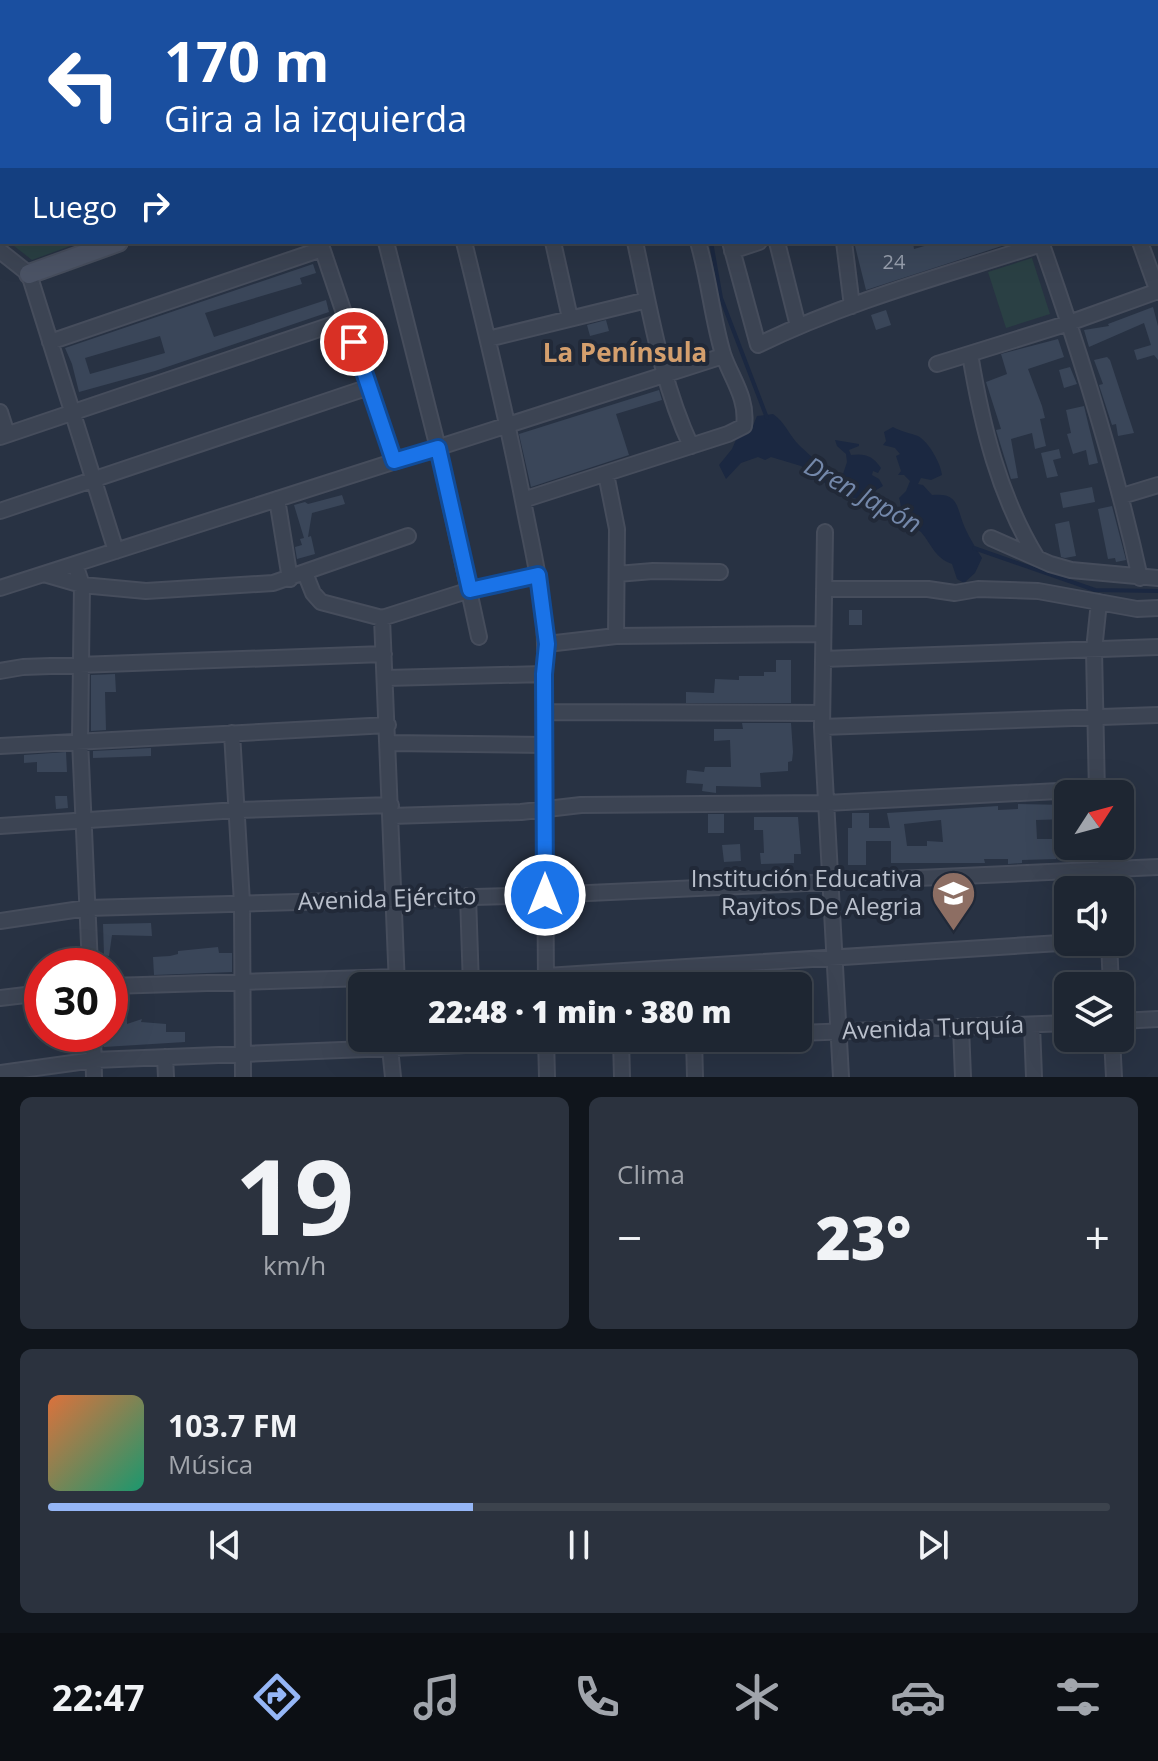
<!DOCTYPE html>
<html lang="es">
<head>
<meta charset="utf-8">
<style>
	body { margin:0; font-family:"Open Sans",sans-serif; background:#2b323e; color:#f1f3f6; height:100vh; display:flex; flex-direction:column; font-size:30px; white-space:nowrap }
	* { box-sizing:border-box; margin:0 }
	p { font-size:26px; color:#a1a5ac }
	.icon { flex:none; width:44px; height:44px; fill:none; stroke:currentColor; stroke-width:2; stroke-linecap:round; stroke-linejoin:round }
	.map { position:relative; height:1077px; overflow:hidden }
	.sheet { display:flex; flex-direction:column; gap:20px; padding:20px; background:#10151c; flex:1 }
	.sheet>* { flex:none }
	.banner { position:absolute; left:0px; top:0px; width:1158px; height:244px; box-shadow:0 8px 32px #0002,0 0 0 2px #3c434d; background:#1a4fa0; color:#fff; overflow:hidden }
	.needle { width:52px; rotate:54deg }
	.buttons { position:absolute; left:1054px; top:780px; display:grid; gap:16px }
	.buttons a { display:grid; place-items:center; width:80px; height:80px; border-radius:12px; background:#1e2632; box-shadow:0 8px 32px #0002,0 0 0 2px #3c434d; font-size:40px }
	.speed { position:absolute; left:24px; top:948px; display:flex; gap:16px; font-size:40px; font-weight:700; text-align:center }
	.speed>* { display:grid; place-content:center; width:104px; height:104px; border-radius:50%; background:#1e2632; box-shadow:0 8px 32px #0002,0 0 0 2px #3c434d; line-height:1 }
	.speed .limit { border:12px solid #d22; background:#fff; color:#111 }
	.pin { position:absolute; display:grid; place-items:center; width:68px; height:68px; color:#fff; margin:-34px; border:4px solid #fff; border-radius:50%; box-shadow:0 2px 8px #0007 }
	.me { position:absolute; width:88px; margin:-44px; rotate:0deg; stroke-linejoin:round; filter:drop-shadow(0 0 6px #0008) }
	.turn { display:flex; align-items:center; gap:28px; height:168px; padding:0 32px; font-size:36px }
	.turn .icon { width:104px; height:104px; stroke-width:2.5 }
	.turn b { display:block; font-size:56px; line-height:68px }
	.then { display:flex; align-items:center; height:76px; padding:0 32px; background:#0003; gap:16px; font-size:30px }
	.big { font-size:60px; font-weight:800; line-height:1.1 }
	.sheet .card { flex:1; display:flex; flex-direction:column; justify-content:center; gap:12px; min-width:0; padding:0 28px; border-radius:12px; background:#2b323e }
	.sheet .dial { align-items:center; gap:0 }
	.dial b { font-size:104px; line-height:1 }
	.song { display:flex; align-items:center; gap:24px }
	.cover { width:96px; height:96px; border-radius:12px; background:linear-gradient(135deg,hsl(20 70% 55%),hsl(160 70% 35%)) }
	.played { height:8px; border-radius:4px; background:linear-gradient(90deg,#95b6f6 40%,#3c434d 40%) }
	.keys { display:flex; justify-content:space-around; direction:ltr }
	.heat { display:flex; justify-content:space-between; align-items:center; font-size:44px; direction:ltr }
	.sheet .tiles { flex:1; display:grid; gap:20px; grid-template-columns:1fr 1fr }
	.card:last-child { grid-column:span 2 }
	.trip { position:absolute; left:348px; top:972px; width:464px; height:80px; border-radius:12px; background:#1e2632; box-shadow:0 8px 32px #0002,0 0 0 2px #3c434d; font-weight:800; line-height:80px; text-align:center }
	.dock { display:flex; height:128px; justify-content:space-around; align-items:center; background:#0c0f14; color:#a1a5ac }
	.dock .icon { width:56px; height:56px }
	.dock .current { color:#95b6f6 }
	.dock b { font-size:36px; color:#f1f3f6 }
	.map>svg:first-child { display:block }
	.green { fill:#2a4044 }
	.water { fill:#1b2841 }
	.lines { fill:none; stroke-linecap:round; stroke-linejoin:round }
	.stream { stroke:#1b2841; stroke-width:4 }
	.building { fill:#3a4659; fill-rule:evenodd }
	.street-casing { stroke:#464d5c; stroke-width:18 }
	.secondary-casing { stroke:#464d5c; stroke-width:22 }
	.street { stroke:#3c4453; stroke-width:14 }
	.secondary { stroke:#4b5365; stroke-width:18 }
	.route-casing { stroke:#114b97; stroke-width:20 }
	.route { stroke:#1a73e8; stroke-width:14 }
	.labels { text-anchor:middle; stroke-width:8; stroke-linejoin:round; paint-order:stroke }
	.number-label { font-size:20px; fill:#98a0ae }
	.poi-label { font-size:24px; fill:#bac0cc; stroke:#212938; text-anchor:end }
	.street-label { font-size:24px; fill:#bac0cc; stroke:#212938 }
	.neighbourhood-label { font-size:26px; font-weight:bold; fill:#d49f6d; stroke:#212938 }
	.water-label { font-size:26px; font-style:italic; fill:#7488aa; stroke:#212938 }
</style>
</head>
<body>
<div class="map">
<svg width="1158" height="1077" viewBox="0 0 1158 1077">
	<rect width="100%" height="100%" fill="#283243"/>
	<path class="green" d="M 0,50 L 2,51 L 2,237 L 0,235 Z
		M 9,242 L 81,242 L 32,260 Z
		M 1032,258 L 1050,314 L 1006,328 L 988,272 Z"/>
	<path class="water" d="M 773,414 C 785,422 789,435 799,445 C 809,455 830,473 842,477 L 847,462 L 846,454 L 837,446 L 835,440 L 859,444 L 859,446 L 849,450 L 851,455 C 865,453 873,456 881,468 L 878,473 L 873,471 L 872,475 L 879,479 L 883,486 L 873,492 L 880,501 L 873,503 L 835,493 L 822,480 L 801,466 L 771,457 L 765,460 L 758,457 L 741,463 L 726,479 L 719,465 L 732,449 L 738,435 L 752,428 L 757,416 Z
		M 893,427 C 902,432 910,433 918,436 C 929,442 941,464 942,475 L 931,480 L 921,478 L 918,484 L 923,485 L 932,495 C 960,492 956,508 965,528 C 970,539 976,548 982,558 L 975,573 L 964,583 L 957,579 L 952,564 C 935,558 932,545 921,532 C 916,527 909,529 905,522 C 900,515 902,506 899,498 L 906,491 L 910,481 L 904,475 L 898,475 L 901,471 L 896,456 L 900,454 L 895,448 L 883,445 L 886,441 L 884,432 Z"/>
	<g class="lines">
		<path class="stream" d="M 652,0 L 653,2
			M 711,242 L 721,298 L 767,418
			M 873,501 L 907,520
			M 974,548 L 1095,590 L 1158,591"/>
	</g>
	<path class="building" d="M 854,242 L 913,242 L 914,249 L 938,242 L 1014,242 L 866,290 Z
		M 313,264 L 316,273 L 300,278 L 302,284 L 205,313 L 214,337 L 326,300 L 329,312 L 155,371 L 79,392 L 72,364 L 65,348 ZM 160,336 L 165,353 L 90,374 L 85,358 Z
		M 1153,307 L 1158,326 L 1158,360 L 1154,355 L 1137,360 L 1134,350 L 1151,345 L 1144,323 L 1089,347 L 1084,330 L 1109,326 L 1108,324 Z
		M 886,310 L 891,325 L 876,330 L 871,315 Z
		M 606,320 L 609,331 L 590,336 L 587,325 Z
		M 1058,339 L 1064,357 L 1028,369 L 1042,406 L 1045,418 L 1040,419 L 1046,446 L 1035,449 L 1032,433 L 1011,439 L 1018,478 L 1011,479 L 996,430 L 1001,429 L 986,382 L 1007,374 L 1001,354 Z
		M 1107,357 L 1110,360 L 1134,433 L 1118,436 L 1116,424 L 1112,425 L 1099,385 L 1103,384 L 1094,360 Z
		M 1070,367 L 1077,384 L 1064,388 L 1059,370 Z
		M 659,390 L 662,400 L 616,414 L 629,455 L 531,487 L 519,434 Z
		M 1084,406 L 1089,427 L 1098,463 L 1089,465 L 1086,450 L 1073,454 L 1067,434 L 1071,433 L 1066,410 Z
		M 1059,449 L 1061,458 L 1053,460 L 1058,476 L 1047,478 L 1041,453 Z
		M 1092,487 L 1095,502 L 1063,508 L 1060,493 Z
		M 342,495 L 345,504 L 312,513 L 308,537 L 311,536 L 315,554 L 297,559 L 295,547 L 302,545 L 300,539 L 304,538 L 294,505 L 305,502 L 308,504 Z
		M 1112,506 L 1126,560 L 1116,562 L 1115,558 L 1108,559 L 1098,509 Z
		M 1069,521 L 1076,556 L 1065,558 L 1061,557 L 1055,524 Z
		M 849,610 L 862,610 L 862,625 L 849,625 Z
		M 776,660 L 791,660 L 791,703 L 686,703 L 686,692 L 714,693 L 715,679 L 739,680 L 739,676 L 764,676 L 764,672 L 776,672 Z
		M 115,674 L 116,692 L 105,692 L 106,730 L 91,731 L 91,675 Z
		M 742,723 L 791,723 L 793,752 L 792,761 L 788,762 L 788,771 L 760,773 L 761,787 L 716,786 L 716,793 L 702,791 L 703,784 L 686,783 L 687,770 L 704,772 L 705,767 L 731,767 L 730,740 L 714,741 L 714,729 L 743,729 Z
		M 151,748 L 151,756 L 93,758 L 93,751 Z
		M 66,752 L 67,772 L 37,772 L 37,762 L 24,763 L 24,755 Z
		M 55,796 L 67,796 L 68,808 L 56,809 Z
		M 1018,804 L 1068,805 L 1068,819 L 1036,820 L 1037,839 L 1056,839 L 1056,859 L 1022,860 L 1022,863 L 1008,864 L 1008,859 L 984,859 L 985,863 L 891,863 L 891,841 L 866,841 L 866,865 L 848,865 L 848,828 L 852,828 L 852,813 L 869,813 L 869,828 L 890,828 L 887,813 L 998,806 L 998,810 L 1018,809 ZM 941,820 L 943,842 L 927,841 L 927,846 L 907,846 L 904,824 Z
		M 708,814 L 724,814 L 724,833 L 708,833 Z
		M 754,817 L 798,817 L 801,854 L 794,854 L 794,863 L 761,864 L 760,853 L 764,853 L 763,830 L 754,830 Z
		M 740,844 L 741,861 L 724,862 L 722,845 Z
		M 151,923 L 152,936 L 112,935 L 109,956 L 104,955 L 103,924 Z
		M 218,947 L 219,953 L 232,953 L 232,972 L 154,975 L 153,957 L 170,956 L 178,954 L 178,951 Z
		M 110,996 L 126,996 L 127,1024 L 142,1019 L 141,1022 L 166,1024 L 166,1032 L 185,1032 L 185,1042 L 104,1047 L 103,1034 L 110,1034 Z"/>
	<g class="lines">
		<defs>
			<path id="street" d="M 68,0 L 70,2
				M 189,0 L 192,2
				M 323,0 L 324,2
				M 404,0 L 405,2
				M 630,0 L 631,2
				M 669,0 L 670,2
				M 860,0 L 861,2
				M 962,0 L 963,2
				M 1061,0 L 1062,2
				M 589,2 L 595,0
				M 0,3 L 2,0
				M 0,39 L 2,40
				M 1156,111 L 1158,110
				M 320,242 L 394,461
				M 386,242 L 438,448 L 479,637
				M 464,242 C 486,331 508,421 525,511 C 536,566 549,618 544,674 L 546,986
				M 553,242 L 570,318
				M 635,242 C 650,310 661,382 691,446
				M 730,242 L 758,345 C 848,301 946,275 1041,244
				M 777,242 L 798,326
				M 844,242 L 852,306
				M 1041,242 C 1080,352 1115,464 1140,578
				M 1140,242 L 1158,292
				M 0,251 L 29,274 L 116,551
				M 732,251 L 759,242
				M 488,339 L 647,300
				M 50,342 L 322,249
				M 970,354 C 982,426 999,496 1037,558
				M 937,364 L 1069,323 L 1158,291
				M 0,412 L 7,434
				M 0,437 L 346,320
				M 606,474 L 617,529 L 616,636
				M 1122,496 L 1158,485
				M 277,499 L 290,579
				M 523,500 L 728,434 L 744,426 C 748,398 731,378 723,354 C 712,317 709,279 698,242
				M 0,511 L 369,387
				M 825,532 L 822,727 L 841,1077
				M 991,538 L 1050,564 L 1071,570 L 1158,578
				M 75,564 L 82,585 L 80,740 L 90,966
				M 305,573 L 313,593 L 321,602 L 382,618 L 470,590 L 538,575
				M 44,574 L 82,585 L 146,591 L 273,583 L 408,536
				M 617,574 L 653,571 L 720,572
				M 0,588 L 723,356
				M 824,589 L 928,589 L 955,593 L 978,589 L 1038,591 L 1137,609 L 1158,608
				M 382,618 L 397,986
				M 547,644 L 616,636 L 823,634
				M 823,659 L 1158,647
				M 0,671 L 23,667 L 384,654
				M 386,678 L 544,674
				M 545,712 L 822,713
				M 822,727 L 1158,715
				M 232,733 L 242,903 L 243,1077
				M 389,743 L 545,745
				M 0,746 L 388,725
				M 1097,794 L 1094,650 L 1099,602
				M 391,816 L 521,812 L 581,805 L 826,803 L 1096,789
				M 0,826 L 237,810 L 391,805
				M 1104,846 L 1108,890
				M 468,896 L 471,986
				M 0,921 L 87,908 L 545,895 L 1158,867
				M 1109,942 L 1111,986
				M 546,976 L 1076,942
				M 110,986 L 397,977
				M 0,998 L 42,993
				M 1120,1021 L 1158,1019
				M 1032,1025 L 1034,1077
				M 961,1027 L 963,1077
				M 798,1033 L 1068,1023
				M 93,1034 L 94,1077
				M 546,1038 L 547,1077
				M 694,1038 L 695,1077
				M 1112,1038 L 1114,1077
				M 621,1039 L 622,1077
				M 390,1048 L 393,1077
				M 165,1057 L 166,1077
				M 0,1073 L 94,1060 L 641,1038"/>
			<path id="secondary" d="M 834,2 L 840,0
				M 29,274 L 118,242"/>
		</defs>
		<use href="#street" class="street-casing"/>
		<use href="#secondary" class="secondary-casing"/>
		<use href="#street" class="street"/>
		<use href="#secondary" class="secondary"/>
	</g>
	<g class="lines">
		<defs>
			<path id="route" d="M 354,342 L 394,461 L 438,448 L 470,590 L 538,575 L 547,644 L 544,674 L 545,895"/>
		</defs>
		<use href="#route" class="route-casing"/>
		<use href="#route" class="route"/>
	</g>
	<defs>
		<symbol id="school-pin" viewBox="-11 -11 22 30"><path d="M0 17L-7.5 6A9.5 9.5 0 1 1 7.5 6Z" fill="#8d6e63" stroke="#212938"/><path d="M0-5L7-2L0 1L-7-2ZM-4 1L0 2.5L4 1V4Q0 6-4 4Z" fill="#fff"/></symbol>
	</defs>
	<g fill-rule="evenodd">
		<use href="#school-pin" x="928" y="868" width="51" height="69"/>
	</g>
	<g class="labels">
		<g class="number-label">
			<text x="894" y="269">24</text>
		</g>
		<g class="poi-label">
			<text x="922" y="887">Institución Educativa<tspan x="922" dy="28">Rayitos De Alegria</tspan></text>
		</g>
		<g class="street-label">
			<text transform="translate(387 899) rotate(-2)" y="8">Avenida Ejército</text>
			<text transform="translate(933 1028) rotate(-2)" y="8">Avenida Turquía</text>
		</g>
		<g class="neighbourhood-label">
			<text x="625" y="362">La Península</text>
		</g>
		<g class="water-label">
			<text transform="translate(863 495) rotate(29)" y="9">Dren Japón</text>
		</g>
	</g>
</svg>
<div class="buttons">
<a><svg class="needle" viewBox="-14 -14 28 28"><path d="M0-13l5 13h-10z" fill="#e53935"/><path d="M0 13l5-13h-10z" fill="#a1a5ac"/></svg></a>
<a><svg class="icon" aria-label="sound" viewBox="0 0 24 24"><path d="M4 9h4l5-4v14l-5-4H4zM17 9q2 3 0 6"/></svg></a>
<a><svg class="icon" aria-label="layers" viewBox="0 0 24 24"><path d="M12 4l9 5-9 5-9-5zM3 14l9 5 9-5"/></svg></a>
</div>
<div class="speed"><div class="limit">30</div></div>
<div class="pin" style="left:354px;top:342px;background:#d93025"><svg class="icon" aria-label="arrive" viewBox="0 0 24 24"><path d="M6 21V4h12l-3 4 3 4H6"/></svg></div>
<svg class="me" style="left:545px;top:895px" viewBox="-20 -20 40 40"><circle r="17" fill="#1a73e8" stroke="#fff" stroke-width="3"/><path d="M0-11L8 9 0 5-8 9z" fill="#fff"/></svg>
<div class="trip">22:48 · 1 min · 380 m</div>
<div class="banner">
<div class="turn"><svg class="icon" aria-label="left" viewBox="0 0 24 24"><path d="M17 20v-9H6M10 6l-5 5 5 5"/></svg><div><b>170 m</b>Gira a la izquierda</div></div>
<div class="then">Luego<svg class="icon" aria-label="right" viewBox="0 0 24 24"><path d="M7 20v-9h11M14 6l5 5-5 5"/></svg></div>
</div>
</div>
<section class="sheet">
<div class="tiles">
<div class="card dial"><b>19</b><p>km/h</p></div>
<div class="card"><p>Clima</p>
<div class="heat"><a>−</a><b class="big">23°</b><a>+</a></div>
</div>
<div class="card">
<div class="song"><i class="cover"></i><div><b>103.7 FM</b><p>Música</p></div></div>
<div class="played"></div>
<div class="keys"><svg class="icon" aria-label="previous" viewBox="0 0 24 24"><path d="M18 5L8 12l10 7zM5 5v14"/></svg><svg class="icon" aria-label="pause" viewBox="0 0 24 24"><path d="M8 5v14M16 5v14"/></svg><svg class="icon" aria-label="next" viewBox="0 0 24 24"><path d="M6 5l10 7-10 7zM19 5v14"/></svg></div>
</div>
</div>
</section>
<nav class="dock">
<b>22:47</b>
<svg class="icon current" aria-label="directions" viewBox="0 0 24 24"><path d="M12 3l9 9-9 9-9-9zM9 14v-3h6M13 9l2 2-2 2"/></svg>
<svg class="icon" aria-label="music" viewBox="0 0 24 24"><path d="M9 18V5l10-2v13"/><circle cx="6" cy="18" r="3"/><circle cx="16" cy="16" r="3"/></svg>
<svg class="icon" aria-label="phone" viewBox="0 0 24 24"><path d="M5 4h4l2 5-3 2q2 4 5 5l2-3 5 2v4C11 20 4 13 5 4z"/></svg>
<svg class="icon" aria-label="climate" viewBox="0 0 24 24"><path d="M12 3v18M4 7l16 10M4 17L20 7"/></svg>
<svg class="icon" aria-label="car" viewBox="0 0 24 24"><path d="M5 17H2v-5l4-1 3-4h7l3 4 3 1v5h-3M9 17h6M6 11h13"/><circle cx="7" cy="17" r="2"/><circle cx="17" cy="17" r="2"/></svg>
<svg class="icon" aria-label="filters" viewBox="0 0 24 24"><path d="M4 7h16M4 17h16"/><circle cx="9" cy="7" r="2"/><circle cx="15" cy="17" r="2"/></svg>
</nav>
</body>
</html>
